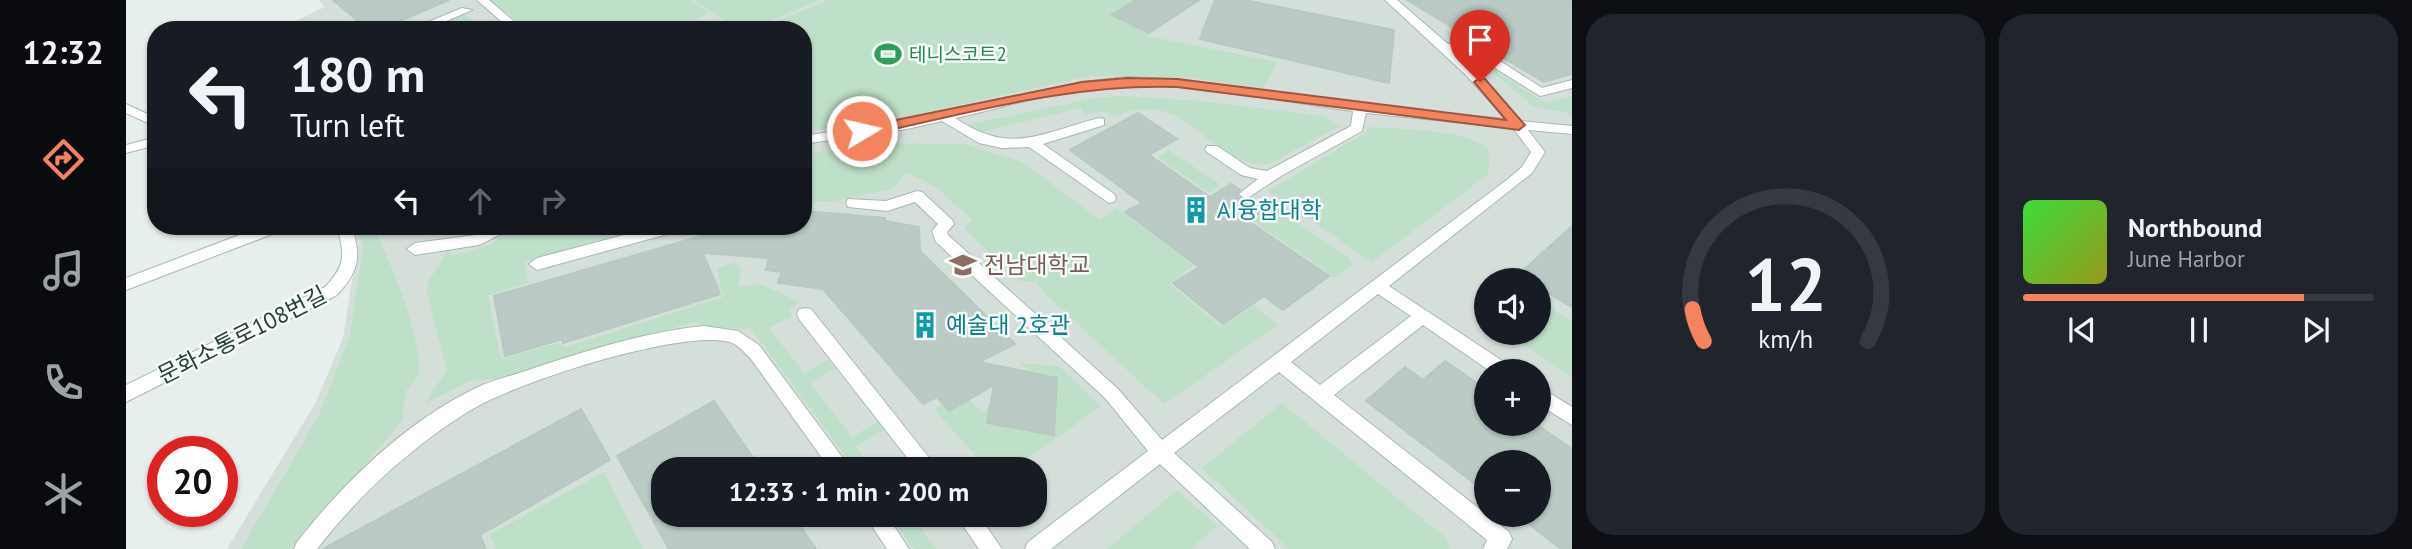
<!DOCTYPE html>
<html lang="en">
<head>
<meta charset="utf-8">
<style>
	body { margin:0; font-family:"PT Sans","Noto Sans KR",sans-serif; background:#20242c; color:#f1f3f6; height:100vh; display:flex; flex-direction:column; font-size:26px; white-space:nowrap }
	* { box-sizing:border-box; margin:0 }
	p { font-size:23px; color:#9ea1a6 }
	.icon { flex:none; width:38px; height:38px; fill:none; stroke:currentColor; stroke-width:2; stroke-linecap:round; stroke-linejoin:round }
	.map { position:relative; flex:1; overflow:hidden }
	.sheet { display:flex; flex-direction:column; gap:14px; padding:14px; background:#0d0f14; width:840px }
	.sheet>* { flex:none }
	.hud { position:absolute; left:21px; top:21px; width:665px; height:214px; border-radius:28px; box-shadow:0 2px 5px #0004; background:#171b24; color:#f1f3f6; overflow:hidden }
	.tools { position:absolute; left:1348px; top:268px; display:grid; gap:14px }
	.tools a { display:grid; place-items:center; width:77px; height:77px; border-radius:50%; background:#171b24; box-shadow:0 2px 5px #0004; font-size:35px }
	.speed { position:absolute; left:21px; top:436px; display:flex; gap:14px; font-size:35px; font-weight:700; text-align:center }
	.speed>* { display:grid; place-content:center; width:91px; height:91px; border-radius:50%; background:#171b24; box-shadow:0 2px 5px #0004; line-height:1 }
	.speed .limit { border:10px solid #d22; background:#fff; color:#111 }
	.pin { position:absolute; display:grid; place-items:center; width:60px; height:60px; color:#fff; margin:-72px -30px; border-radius:50% 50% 50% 0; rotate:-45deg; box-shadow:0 0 7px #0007 }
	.pin .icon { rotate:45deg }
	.me { position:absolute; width:77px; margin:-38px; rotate:81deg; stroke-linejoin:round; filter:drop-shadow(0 0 5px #0008) }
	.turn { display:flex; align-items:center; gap:24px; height:147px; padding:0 28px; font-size:32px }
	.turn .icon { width:91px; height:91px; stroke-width:2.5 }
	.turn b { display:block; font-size:49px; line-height:60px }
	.lanes { display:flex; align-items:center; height:66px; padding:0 28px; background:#0003; justify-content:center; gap:35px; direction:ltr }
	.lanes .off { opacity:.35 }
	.sheet .tile { flex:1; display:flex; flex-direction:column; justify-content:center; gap:10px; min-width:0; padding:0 24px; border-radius:28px; background:#20242c }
	.sheet .dial { align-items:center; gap:0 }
	.dial svg { height:182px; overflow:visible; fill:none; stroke:#363941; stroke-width:7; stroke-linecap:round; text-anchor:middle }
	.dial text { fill:#f1f3f6; stroke:none }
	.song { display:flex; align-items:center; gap:21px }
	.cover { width:84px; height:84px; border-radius:10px; background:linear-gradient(135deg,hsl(120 70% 55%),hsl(60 70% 35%)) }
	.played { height:7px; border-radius:4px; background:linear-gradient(90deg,#f4845f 80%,#363941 80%) }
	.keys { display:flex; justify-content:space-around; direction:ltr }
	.sheet .tiles { flex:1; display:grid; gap:14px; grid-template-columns:repeat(2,1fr) }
	.trip { position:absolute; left:525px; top:457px; width:396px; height:70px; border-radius:28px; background:#171b24; box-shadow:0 2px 5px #0004; font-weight:700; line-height:70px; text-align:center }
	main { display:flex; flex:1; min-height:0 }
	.tabs { display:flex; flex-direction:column; width:126px; justify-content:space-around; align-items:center; background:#090b0e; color:#9ea1a6 }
	.tabs .icon { width:49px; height:49px }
	.tabs .current { color:#f4845f }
	.tabs b { font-size:32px; color:#f1f3f6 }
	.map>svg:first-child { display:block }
	.built { fill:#d4dfda; fill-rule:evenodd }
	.green { fill:#bfe0c8 }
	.building { fill:#bbcac4; stroke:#b8c9c2; stroke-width:2 }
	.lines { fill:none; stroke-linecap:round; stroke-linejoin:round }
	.service-casing { stroke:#a8b8b2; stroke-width:2 }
	.service { fill:#fff; fill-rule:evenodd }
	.route { fill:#f4845f; stroke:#9f563e; stroke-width:2 }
	.labels { text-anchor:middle; stroke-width:5; stroke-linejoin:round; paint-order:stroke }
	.far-leisure-label { font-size:19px; fill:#27864d; stroke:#f7fbf9; text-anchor:start }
	.culture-label { font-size:23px; fill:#0d838f; stroke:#f7fbf9; text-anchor:start }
	.education-label { font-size:23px; fill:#785e54; stroke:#f7fbf9; text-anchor:start }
	.street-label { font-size:23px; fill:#24423a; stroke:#f7fbf9 }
</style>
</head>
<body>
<main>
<nav class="tabs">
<b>12:32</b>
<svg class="icon current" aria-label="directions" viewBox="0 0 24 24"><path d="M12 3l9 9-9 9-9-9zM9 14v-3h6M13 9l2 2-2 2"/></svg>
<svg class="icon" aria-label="music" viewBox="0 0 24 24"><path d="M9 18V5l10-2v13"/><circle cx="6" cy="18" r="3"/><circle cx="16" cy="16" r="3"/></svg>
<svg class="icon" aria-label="phone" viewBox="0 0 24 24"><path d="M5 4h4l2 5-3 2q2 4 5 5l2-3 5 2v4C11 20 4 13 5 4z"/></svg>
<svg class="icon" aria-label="climate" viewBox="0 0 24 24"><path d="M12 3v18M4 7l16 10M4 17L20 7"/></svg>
</nav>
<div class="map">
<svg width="1446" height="549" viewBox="0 0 1446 549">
	<rect width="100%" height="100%" fill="#e6efeb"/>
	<path class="built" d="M 193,0 L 1446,0 L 1446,549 L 101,549 L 190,402 L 217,338 L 231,249 L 224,226 L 677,226 L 677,30 L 151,30 L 199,7 ZM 1360,280 L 1412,280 L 1412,332 L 1360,332 ZM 1360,371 L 1412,371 L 1412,424 L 1360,424 ZM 1360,462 L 1412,462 L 1412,514 L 1360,514 ZM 537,469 L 908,469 L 908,514 L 537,514 Z"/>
	<path class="green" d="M 364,0 L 564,0 L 583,13 L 546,30 L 403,30 Z
		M 568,0 L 693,0 L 622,30 L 614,30 Z
		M 702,0 L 1010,0 L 986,15 L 1023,33 L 1021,36 L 1152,62 L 1137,89 L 1073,79 L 996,75 L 960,77 L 769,119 L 677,132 L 677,30 L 631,30 Z
		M 338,13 L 358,30 L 296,30 Z
		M 1367,69 L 1420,103 L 1446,96 L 1446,114 L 1407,106 L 1364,70 Z
		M 997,96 L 1075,101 L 1197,116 L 1214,126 L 1141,165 C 1081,164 1058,84 989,117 L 978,111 L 960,115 L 954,108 L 853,133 L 842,127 L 844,124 L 969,98 Z
		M 1243,127 C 1268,129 1344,129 1360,148 C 1366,155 1363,166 1362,174 L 1246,262 L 1142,191 L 1237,134 Z
		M 751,143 L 839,144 L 898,163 L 974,220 L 991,208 L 1069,265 L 1043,283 L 1095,327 L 1127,305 L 1152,325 L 1038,404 L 919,294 L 909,281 L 894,281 L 838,229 L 846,220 L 810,187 L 780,172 L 766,189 L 705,202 L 677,201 L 677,154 Z
		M 1043,150 L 1095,185 L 1083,193 L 1031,157 Z
		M 1144,209 L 1151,209 L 1224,259 L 1226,266 L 1208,277 L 1127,221 Z
		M 231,226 L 247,226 C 269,274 290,319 294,373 L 280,391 L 276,421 L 165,549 L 115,549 L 192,417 L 223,339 L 237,248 Z
		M 389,226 L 427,226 L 430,229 L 442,226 L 518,226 L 399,262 L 402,283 L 362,295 L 375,359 L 432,343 L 439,347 L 597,297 L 591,269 L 607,262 L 615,267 L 612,287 L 635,284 L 674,302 L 662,309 L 666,316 L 643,328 L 678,373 L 701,360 L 710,368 L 684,383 L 726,437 L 752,421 L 758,430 L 730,447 L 747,469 L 729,469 L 625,329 L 590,328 L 568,322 L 377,378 L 344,381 L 298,404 L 321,370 L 301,294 L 302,282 L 322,251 L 326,256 L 364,245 Z
		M 1412,300 L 1446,321 L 1446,377 L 1380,333 L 1412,332 Z
		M 894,363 L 933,366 L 975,406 L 887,469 L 861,469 L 808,409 L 817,404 L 823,411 L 843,400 L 856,412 L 864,406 L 861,423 L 928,435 L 931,378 L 904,372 Z
		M 1156,403 L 1320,538 L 1324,549 L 1163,549 L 1076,468 Z
		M 478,472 L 517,549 L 369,549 L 364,534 Z
		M 1051,490 L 1091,526 L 1065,549 L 981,549 Z
		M 762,515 L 784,515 L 811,549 L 788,549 Z"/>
	<path class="building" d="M 207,0 L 323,0 L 253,30 L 243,30 Z
		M 1010,0 L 1073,0 L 1023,33 L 986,15 Z
		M 1089,0 L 1119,0 L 1268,30 L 1263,83 L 1074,39 Z
		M 1281,0 L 1446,0 L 1446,74 L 1418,82 Z
		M 1012,113 L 1051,139 L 1023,155 L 1084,197 L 1105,184 L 1114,190 L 1110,194 L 1118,201 L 1126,198 L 1141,208 L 1122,221 L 1203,276 L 1157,310 L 1138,296 L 1097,324 L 1047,283 L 1073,267 L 999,212 L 1016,203 L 944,150 Z
		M 677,211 L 759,218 L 759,221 L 793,227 L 794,251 L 889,344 L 853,362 L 931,378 L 928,435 L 861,423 L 868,385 L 823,411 L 811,397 L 797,404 L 697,289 L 652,283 L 656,272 L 640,270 L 643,258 L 577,253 L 594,294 L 437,343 L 436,339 L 379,356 L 368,296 L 589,232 L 591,226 L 677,226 Z
		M 1446,226 L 1446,307 L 1412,287 L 1412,280 L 1401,280 L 1392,275 Z
		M 1319,361 L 1360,389 L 1360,424 L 1410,424 L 1446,449 L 1446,549 L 1435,549 L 1390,514 L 1412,514 L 1412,462 L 1360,462 L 1360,492 L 1240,401 L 1279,367 L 1297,380 Z
		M 588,401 L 635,469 L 537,469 L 537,514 L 666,514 L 690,549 L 543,549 L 491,456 Z
		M 455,409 L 484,460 L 354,535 L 360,549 L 197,549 Z"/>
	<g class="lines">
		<defs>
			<path id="service" d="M 351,0 L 363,0 L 398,30 L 385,30 Z
				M 1259,0 L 1271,0 L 1322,44 L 1348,44 L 1416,88 L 1446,80 L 1446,88 L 1414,96 L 1342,51 L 1329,51 L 1395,121 L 1446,126 L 1446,134 L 1402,130 L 1419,152 L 1406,173 L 1263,286 L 1384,366 L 1387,371 L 1364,371 L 1297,325 L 1208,395 L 1383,532 L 1386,539 L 1381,549 L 1357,549 L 1361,540 L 1153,372 L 1048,453 L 1146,542 L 1149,549 L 1124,549 L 1034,464 L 925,549 L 899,549 L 902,542 L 1022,451 L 980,399 L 810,242 L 806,231 L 812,224 L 789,202 L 761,211 L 722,207 L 720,203 L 722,199 L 760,201 L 791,191 L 796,192 L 826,220 L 828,224 L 821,232 L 822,235 L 992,389 L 1036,440 L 1382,179 L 1396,167 L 1405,152 L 1387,128 L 1240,113 L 1236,131 L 1155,176 L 1120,199 L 1113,194 L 1132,179 L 1115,175 L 1081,152 L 1079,149 L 1081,146 L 1091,146 L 1124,168 L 1141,171 L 1225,126 L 1227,111 C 1153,101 1078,84 1003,85 C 945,85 885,106 829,118 C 885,156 915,133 973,118 L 978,119 L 978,125 L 917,144 L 988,194 L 990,198 L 988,202 L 983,203 L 903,147 L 876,148 L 853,143 L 816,121 L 781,129 L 677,144 L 677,136 L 781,121 L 956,82 L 1001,77 L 1051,79 L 1265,108 L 1380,119 L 1339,74 ZM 1252,294 L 1285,316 L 1194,385 L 1165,362 Z
				M 336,8 L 346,10 L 300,30 L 283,30 Z
				M 0,104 L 30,118 L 30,127 L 0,113 Z
				M 30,137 L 30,145 L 0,153 L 0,145 Z
				M 137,226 L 159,226 L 157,230 L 0,290 L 0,278 Z
				M 211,226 L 225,226 C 236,257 233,271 211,295 L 0,402 L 0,385 L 199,287 C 221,264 218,254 211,226 Z
				M 366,226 L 385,226 L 383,230 L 353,245 L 289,255 L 281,249 L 289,243 L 350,235 Z
				M 532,226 L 558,226 L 556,230 L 411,270 L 403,264 L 411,258 Z
				M 679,308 L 685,309 L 812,469 L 790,469 L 673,319 L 671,314 L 673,309 Z
				M 578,326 L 612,331 L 633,345 L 725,469 L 704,469 L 625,359 C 618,352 610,342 599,341 C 546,332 386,383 340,413 C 283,449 232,496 191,549 L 168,549 L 171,542 C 219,481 281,421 352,387 C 369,379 390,375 408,368 C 463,350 519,332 578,326 Z
				M 1412,386 L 1446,407 L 1446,425 L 1412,404 Z
				M 738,514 L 760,514 L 783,549 L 761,549 Z
				M 829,514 L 852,514 L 876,549 L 853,549 Z"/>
		</defs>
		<use href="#service" class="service-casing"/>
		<use href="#service" class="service"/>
	</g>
	<path class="route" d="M 1001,78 L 1051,79 L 1380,120 L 1348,82 L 1354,78 L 1359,79 L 1399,125 L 1393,130 L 1051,87 C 944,83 840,114 736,136 L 729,131 L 736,127 L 956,82 Z"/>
	<defs>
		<symbol id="stadium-bare" viewBox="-9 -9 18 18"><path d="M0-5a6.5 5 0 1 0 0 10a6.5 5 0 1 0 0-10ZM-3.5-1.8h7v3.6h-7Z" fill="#2e9e5b" stroke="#f7fbf9" stroke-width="2.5" paint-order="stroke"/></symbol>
		<symbol id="building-bare" viewBox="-9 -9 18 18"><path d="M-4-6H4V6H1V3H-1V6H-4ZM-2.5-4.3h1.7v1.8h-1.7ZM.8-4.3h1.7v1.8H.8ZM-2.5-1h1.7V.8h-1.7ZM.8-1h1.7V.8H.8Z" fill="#0f9aa8" stroke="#f7fbf9" stroke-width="2.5" paint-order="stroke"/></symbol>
		<symbol id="university-bare" viewBox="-9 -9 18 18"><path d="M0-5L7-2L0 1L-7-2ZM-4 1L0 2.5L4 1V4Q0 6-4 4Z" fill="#8d6e63" stroke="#f7fbf9" stroke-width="2.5" paint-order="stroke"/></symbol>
	</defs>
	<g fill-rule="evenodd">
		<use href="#stadium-bare" x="743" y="35" width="38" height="38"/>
		<use href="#building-bare" x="1051" y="191" width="38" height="38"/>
		<use href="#university-bare" x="818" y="246" width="38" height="38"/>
		<use href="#building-bare" x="780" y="306" width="38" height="38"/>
	</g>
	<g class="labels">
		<g class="far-leisure-label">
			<text x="783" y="61">테니스코트2</text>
		</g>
		<g class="culture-label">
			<text x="1091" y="218">AI융합대학</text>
			<text x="820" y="333">예술대 2호관</text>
		</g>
		<g class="education-label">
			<text x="858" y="273">전남대학교</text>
		</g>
		<g class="street-label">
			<text transform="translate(116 335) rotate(-27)" y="8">문화소통로108번길</text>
		</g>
	</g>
</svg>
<div class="tools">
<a><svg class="icon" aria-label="sound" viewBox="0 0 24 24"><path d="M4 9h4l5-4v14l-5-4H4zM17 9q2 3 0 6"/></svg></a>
<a>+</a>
<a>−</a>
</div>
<div class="speed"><div class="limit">20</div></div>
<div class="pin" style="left:1354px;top:82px;background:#d93025"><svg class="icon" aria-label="arrive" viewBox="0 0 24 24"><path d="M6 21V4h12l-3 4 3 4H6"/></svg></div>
<svg class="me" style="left:736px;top:131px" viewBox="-20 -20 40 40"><circle r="17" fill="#f4845f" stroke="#fff" stroke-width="3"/><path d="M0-11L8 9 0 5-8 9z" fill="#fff"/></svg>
<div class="trip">12:33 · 1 min · 200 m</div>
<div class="hud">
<div class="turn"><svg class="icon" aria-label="left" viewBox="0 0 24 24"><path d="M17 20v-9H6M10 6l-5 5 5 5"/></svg><div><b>180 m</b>Turn left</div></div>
<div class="lanes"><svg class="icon" aria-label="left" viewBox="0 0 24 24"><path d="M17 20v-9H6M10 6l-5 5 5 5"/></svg><svg class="icon off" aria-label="ahead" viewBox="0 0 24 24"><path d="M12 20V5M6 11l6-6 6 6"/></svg><svg class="icon off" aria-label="right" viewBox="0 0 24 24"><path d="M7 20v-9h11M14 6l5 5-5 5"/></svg></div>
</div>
</div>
<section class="sheet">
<div class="tiles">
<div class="tile dial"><svg viewBox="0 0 100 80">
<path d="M14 69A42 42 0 1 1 86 69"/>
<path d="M14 69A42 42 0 0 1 9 55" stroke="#f4845f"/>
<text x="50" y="56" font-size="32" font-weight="700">12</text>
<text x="50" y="72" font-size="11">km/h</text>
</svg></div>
<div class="tile">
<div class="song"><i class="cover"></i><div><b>Northbound</b><p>June Harbor</p></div></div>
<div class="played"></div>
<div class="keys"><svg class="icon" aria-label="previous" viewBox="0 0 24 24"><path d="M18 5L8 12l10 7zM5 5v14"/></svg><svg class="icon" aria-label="pause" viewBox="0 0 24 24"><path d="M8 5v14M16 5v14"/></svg><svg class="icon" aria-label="next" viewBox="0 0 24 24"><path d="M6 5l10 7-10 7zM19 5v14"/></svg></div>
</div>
</div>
</section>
</main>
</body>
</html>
